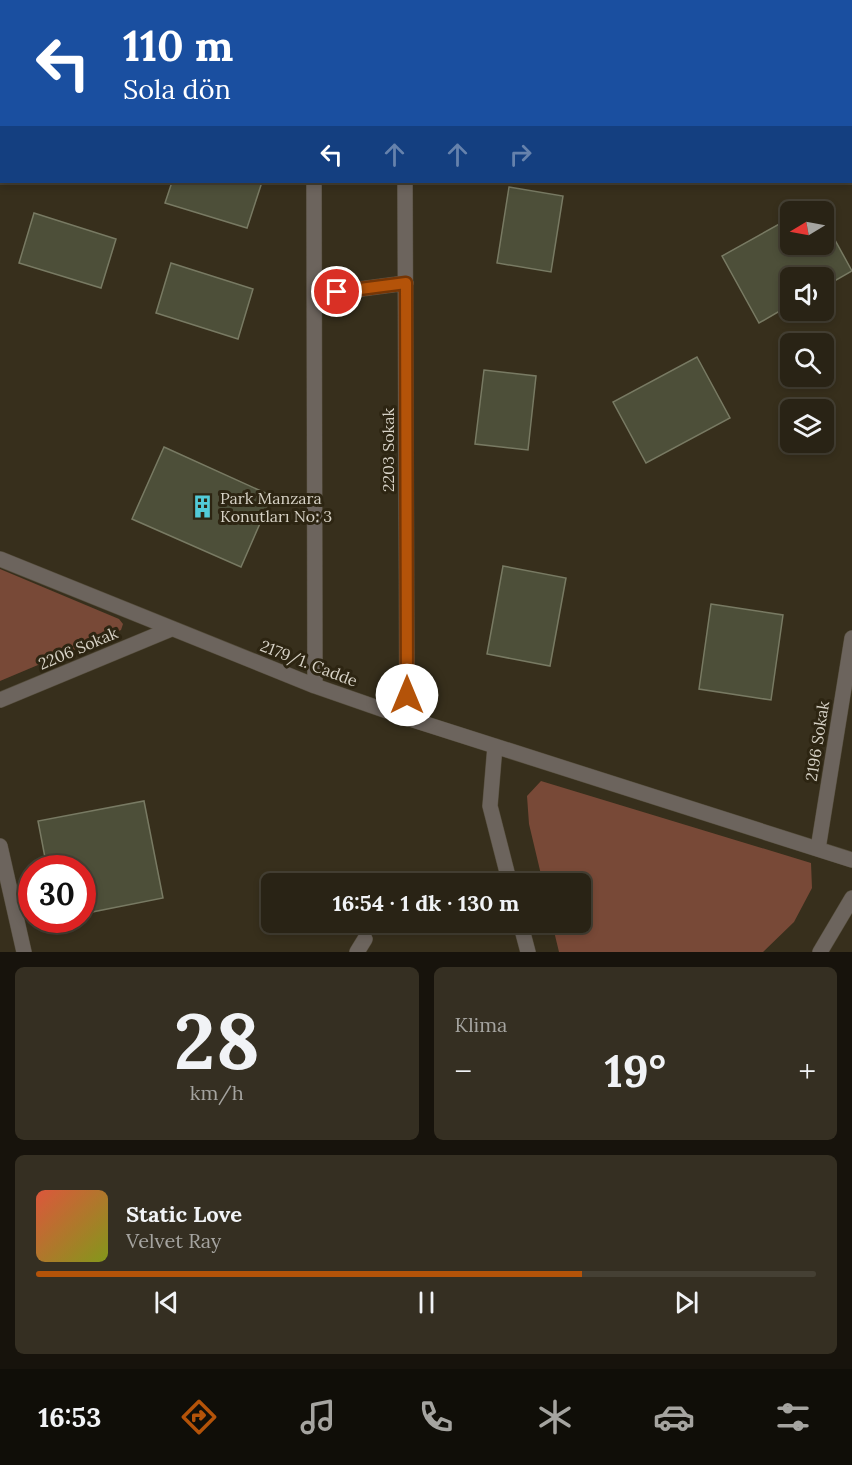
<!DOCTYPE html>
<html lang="tr">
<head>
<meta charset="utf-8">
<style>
	body { margin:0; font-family:Lora,serif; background:#352f22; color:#f1f3f6; height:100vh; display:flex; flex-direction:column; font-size:22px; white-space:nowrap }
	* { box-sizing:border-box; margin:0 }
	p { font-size:20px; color:#a5a4a0 }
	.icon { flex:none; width:33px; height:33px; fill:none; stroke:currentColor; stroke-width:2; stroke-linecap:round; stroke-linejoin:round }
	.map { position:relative; height:952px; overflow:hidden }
	.details { display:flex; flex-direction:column; gap:15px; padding:15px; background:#17130c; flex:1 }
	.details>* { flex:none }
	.hud { position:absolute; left:0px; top:0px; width:852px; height:183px; box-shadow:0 3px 9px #0003,0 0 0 2px #454034; background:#1a4fa0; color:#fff; overflow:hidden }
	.needle { width:39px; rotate:260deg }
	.buttons { position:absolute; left:780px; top:201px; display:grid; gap:12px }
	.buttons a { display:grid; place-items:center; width:54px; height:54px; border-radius:9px; background:#292315; box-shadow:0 3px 9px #0003,0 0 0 2px #454034; font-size:30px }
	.speed { position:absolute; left:18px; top:855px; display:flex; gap:12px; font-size:30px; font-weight:700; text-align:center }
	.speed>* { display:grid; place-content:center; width:78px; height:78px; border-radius:50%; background:#292315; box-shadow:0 3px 9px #0003,0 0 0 2px #454034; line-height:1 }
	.speed .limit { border:9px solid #d22; background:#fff; color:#111 }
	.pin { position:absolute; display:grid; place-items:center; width:51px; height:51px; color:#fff; margin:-26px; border:3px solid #fff; border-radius:50%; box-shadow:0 2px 6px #0007 }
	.me { position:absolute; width:66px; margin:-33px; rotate:0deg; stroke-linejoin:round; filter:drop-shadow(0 0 4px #0008) }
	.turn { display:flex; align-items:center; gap:21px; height:126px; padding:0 24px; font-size:27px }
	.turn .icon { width:78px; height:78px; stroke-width:2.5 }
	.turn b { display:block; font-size:42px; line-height:51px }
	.lanes { display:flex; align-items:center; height:57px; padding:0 24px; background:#0003; justify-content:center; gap:30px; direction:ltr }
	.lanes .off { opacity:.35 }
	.big { font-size:45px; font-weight:800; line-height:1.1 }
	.details .card { flex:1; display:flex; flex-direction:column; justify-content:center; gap:9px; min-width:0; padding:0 21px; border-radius:9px; background:#352f22 }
	.details .dial { align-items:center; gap:0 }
	.dial b { font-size:78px; line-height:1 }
	.song { display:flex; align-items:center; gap:18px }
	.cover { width:72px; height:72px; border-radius:9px; background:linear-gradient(135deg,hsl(10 70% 55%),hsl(70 70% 35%)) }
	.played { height:6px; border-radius:3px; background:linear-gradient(90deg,#b45309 70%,#454034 70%) }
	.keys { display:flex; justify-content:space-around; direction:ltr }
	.heat { display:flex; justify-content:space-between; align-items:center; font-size:33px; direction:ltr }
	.details .tiles { flex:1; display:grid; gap:15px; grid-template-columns:1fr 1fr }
	.card:last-child { grid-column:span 2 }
	.trip { position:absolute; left:261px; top:873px; width:330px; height:60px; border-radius:9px; background:#292315; box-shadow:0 3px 9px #0003,0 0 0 2px #454034; font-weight:800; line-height:60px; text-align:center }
	.tab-bar { display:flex; height:96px; justify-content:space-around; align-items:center; background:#100e08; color:#a5a4a0 }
	.tab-bar .icon { width:42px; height:42px }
	.tab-bar .current { color:#b45309 }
	.tab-bar b { font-size:27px; color:#f1f3f6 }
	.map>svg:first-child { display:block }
	.green { fill:#784937 }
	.building { fill:#4d4f39; stroke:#787a63; stroke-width:1.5 }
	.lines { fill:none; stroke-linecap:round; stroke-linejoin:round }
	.minor-casing { stroke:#544c3b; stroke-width:16 }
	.minor { stroke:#6c645d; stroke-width:15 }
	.route-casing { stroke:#753606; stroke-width:15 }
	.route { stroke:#b45309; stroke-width:10 }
	.labels { text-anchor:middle; stroke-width:6; stroke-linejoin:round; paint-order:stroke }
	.street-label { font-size:16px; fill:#d7d2c6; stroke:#2d2512 }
	.poi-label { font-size:16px; fill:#d7d2c6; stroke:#2d2512; text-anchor:start }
</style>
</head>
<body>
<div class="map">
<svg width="852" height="952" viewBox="0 0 852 952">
	<rect width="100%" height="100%" fill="#372f1c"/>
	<path class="green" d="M 0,569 L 119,619 L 123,624 L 121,630 L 0,681 Z
		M 541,781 L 811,863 L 812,888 L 794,922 L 763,952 L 559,952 L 552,923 L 580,922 L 580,884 L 543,883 L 529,824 L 527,796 Z"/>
	<path class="building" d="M 172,182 L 262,182 L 247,228 L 165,203 Z
		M 509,187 L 563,196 L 551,272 L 497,263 Z
		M 34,213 L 116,239 L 101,288 L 19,263 Z
		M 790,218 L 790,244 L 824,244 L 824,220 L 852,271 L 824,287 L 824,278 L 790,278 L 790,305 L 759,323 L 722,256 Z
		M 171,263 L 253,289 L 238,339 L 156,313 Z
		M 697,357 L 730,418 L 646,463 L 613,402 Z
		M 484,370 L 536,376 L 528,450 L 475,444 Z
		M 164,447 L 272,496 L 241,567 L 132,519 Z
		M 503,566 L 566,578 L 550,666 L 487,654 Z
		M 711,604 L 783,615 L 771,700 L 699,689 Z
		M 144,801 L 163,898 L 82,914 L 82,868 L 47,868 L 38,821 Z"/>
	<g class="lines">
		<defs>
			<path id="minor" d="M 313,0 L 313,2
				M 405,0 L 405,2
				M 314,182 L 315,686
				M 405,182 L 407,718
				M 315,295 L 406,283
				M 0,559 L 315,686 L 407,718 L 852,860
				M 0,700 L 171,629
				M 495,746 L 490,806 L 510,884
				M 0,846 L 24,952
				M 818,849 L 852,638
				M 520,922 L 528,952
				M 357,952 L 365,939
				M 820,952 L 852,898"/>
		</defs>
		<use href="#minor" class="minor-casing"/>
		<use href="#minor" class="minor"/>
	</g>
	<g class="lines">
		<defs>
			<path id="route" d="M 337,292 L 406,283 L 407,695"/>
		</defs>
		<use href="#route" class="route-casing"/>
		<use href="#route" class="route"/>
	</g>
	<defs>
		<symbol id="building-bare" viewBox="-9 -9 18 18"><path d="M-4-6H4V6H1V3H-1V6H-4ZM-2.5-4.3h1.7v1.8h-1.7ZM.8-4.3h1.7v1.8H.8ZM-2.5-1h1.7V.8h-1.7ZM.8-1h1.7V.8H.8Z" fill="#52cbd8" stroke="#2d2512" stroke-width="2.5" paint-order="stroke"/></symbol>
	</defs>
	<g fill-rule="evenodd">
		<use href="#building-bare" x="186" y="490" width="33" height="33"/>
	</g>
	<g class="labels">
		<g class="street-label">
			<text transform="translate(388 450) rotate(-90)" y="6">2203 Sokak</text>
			<text transform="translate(78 648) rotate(-23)" y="6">2206 Sokak</text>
			<text transform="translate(309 663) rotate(21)" y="6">2179/1. Cadde</text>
			<text transform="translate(817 741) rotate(-81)" y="6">2196 Sokak</text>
		</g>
		<g class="poi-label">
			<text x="220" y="504">Park Manzara<tspan x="220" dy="18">Konutları No: 3</tspan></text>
		</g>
	</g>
</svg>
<div class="buttons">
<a><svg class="needle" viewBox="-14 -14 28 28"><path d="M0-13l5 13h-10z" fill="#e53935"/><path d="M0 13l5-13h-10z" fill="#a5a4a0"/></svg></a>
<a><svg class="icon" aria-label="sound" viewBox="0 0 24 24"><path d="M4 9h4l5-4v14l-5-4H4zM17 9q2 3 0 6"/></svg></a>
<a><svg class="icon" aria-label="search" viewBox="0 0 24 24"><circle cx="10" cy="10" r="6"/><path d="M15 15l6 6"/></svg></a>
<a><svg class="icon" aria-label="layers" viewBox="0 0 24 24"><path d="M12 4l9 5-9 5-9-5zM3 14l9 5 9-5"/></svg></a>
</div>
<div class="speed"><div class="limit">30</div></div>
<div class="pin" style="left:337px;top:292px;background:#d93025"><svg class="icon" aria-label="arrive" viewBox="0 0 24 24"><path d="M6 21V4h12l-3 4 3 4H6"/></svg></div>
<svg class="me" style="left:407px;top:695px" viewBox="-20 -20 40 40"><circle r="19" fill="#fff"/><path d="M0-13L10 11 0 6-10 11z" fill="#b45309"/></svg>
<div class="trip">16:54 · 1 dk · 130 m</div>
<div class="hud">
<div class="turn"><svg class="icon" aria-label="left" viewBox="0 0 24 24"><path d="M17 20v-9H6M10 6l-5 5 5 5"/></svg><div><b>110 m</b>Sola dön</div></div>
<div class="lanes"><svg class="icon" aria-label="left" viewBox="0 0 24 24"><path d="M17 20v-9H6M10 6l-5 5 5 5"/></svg><svg class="icon off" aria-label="ahead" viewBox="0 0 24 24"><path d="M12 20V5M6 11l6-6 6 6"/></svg><svg class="icon off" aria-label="ahead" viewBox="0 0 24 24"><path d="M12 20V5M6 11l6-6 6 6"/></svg><svg class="icon off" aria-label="right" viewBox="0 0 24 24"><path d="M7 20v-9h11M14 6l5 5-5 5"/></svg></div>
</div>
</div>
<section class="details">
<div class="tiles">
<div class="card dial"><b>28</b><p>km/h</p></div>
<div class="card"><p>Klima</p>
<div class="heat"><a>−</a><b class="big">19°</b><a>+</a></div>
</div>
<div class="card">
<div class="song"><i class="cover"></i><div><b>Static Love</b><p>Velvet Ray</p></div></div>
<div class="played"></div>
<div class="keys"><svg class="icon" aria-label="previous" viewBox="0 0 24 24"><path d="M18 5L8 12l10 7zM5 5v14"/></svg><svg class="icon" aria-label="pause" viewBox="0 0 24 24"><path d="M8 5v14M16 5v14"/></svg><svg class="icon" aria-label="next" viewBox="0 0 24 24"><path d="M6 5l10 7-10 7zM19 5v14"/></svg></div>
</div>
</div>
</section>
<nav class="tab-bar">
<b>16:53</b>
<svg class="icon current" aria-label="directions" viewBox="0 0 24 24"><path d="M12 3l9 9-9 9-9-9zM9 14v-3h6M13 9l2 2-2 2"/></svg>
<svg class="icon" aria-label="music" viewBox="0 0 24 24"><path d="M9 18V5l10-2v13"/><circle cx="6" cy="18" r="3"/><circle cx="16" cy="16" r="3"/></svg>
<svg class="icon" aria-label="phone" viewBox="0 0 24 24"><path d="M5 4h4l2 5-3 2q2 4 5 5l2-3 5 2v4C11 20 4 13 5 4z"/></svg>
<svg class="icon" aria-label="climate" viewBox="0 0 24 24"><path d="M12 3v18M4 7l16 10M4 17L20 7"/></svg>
<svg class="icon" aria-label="car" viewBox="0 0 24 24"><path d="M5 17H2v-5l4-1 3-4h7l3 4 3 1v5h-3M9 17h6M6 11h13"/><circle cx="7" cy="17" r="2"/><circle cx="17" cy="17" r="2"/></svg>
<svg class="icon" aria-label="filters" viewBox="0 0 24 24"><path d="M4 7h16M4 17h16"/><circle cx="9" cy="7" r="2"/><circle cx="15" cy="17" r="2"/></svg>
</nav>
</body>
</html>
